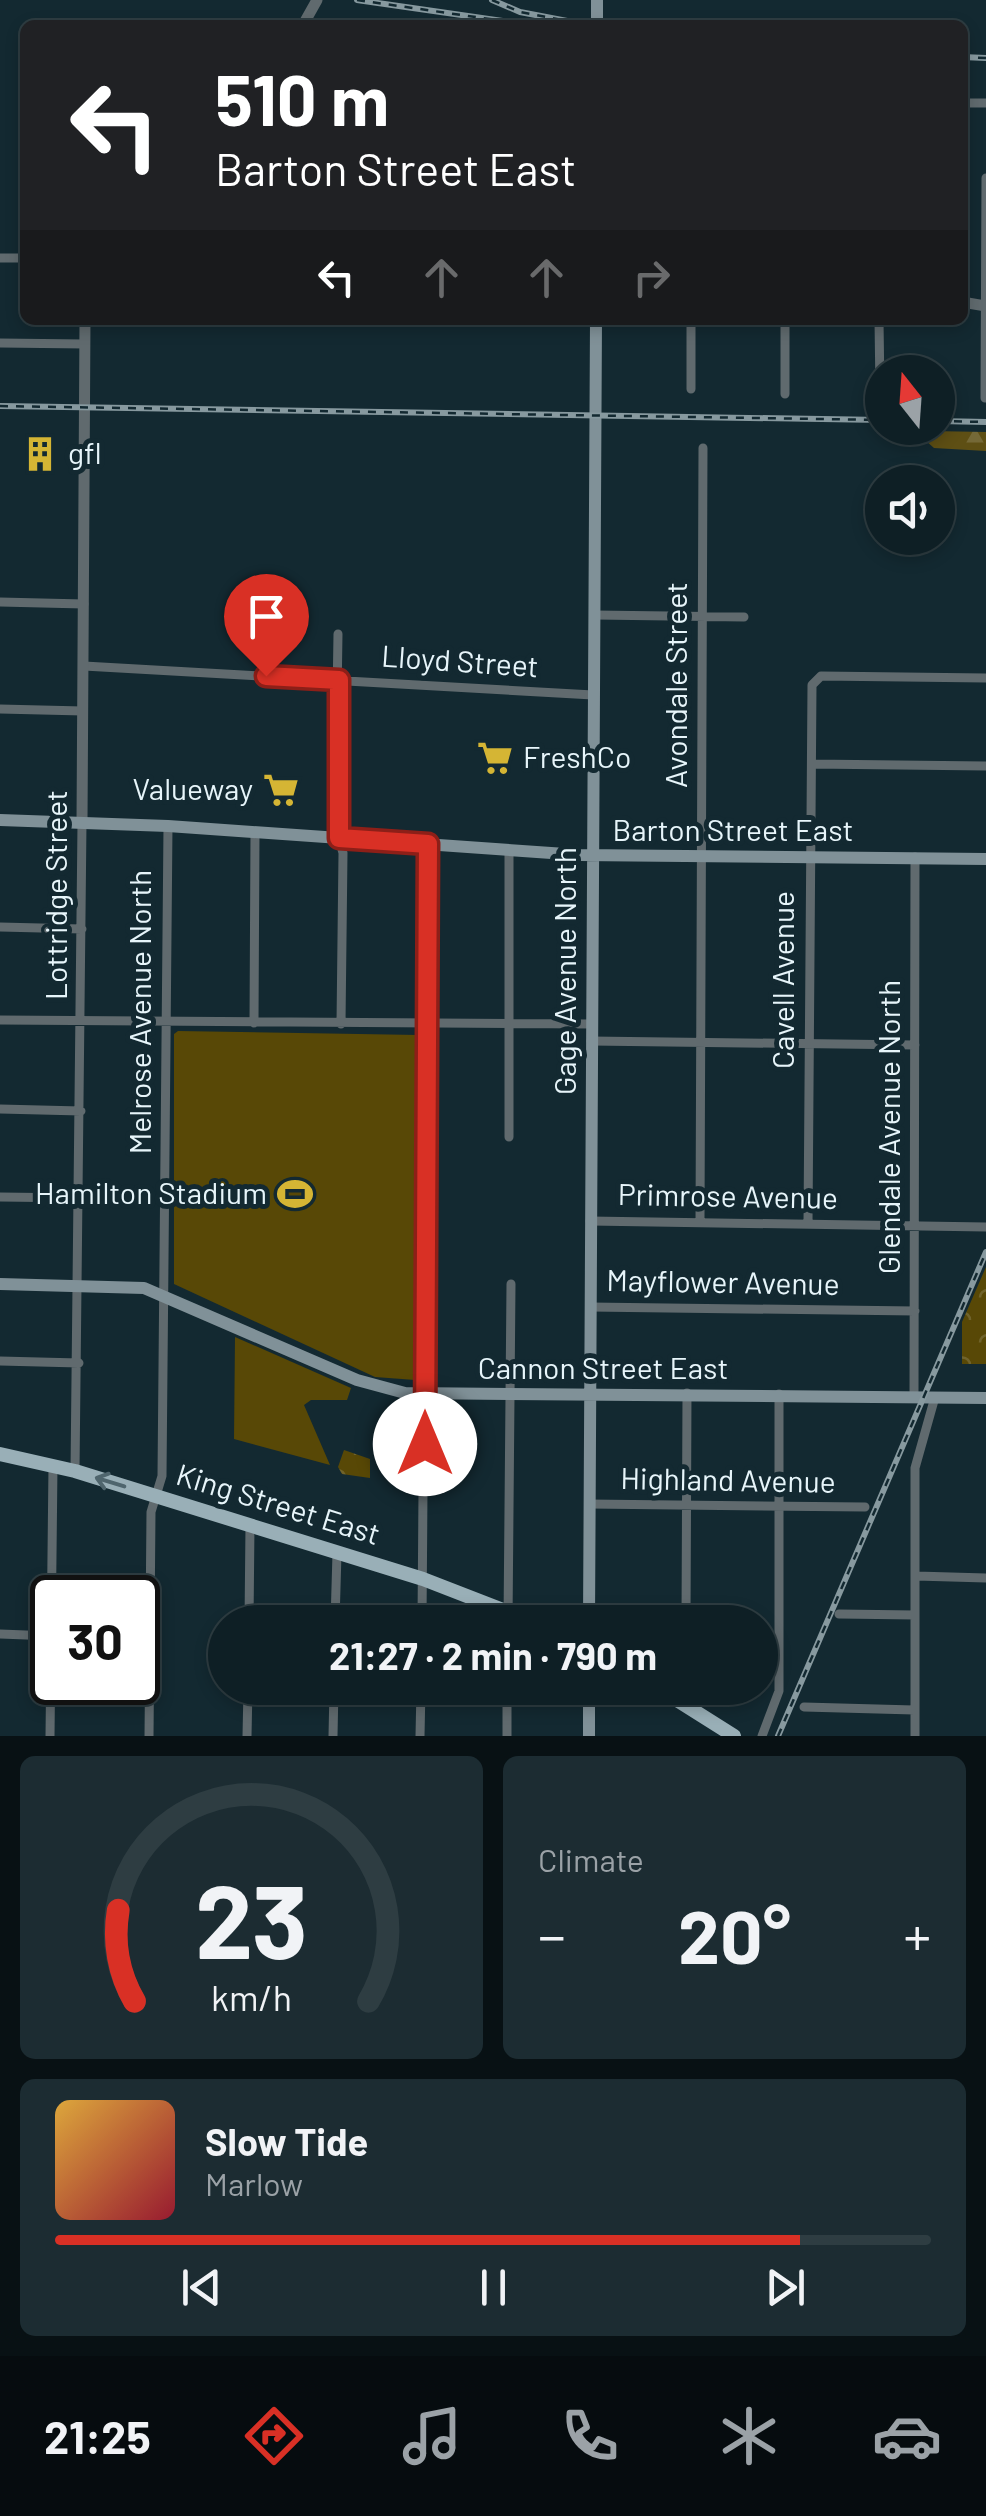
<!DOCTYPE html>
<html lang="en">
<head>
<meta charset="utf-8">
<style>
	body { margin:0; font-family:Barlow,sans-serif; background:#1c2c32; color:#f1f3f6; height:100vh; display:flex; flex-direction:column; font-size:38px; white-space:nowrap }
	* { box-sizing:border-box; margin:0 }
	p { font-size:32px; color:#9ba2a7 }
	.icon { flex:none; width:55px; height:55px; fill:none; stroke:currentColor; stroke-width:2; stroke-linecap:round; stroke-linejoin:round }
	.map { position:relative; height:1736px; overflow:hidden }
	.panel { display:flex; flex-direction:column; gap:20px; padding:20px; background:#081114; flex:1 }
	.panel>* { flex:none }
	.top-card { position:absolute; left:20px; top:20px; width:948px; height:305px; border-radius:15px; box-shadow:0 5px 15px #0003,0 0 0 2px #2e3d42; background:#202124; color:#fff; overflow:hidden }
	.needle { width:65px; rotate:343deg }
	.controls { position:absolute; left:865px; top:355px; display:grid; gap:20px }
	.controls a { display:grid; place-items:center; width:90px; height:90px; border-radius:50%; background:#0e1f25; box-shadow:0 5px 15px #0003,0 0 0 2px #2e3d42; font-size:50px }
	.speed { position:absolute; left:30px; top:1575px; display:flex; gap:20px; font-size:50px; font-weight:700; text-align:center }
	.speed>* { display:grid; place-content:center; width:130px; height:130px; border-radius:50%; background:#0e1f25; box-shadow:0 5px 15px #0003,0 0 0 2px #2e3d42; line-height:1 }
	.speed .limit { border:5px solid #111; border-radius:15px; background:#fff; color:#111 }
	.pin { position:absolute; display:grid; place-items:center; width:85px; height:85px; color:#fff; margin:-102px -42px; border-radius:50% 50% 50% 0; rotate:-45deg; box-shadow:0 0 10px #0007 }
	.pin .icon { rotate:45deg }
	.me { position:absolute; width:110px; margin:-55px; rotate:0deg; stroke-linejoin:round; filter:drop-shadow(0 0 8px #0008) }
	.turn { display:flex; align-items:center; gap:35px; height:210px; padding:0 30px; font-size:45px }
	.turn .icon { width:130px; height:130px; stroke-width:2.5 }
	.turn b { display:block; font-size:70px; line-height:85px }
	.lanes { display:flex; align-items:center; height:95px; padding:0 30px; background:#0003; justify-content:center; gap:50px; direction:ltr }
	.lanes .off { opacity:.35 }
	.big { font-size:75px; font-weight:700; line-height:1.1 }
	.panel .card { flex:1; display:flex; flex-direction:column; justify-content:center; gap:15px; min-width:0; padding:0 35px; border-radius:15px; background:#1c2c32 }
	.panel .dial { align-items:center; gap:0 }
	.dial svg { height:260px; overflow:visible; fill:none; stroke:#2e3d42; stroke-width:7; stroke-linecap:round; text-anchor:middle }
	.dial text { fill:#f1f3f6; stroke:none }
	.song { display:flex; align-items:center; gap:30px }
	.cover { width:120px; height:120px; border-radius:15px; background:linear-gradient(135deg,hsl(40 70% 55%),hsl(350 70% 35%)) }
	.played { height:10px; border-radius:5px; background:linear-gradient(90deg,#d93025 85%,#2e3d42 85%) }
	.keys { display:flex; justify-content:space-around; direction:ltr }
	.heat { display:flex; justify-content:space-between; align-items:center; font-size:55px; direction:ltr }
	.panel .tiles { flex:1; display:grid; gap:20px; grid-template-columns:1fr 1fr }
	.card:last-child { grid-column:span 2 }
	.trip { position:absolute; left:208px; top:1605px; width:570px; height:100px; border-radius:50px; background:#0e1f25; box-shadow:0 5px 15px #0003,0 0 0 2px #2e3d42; font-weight:700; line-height:100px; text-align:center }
	.dock { display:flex; height:160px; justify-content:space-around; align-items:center; background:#060c0f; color:#9ba2a7 }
	.dock .icon { width:70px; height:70px }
	.dock .selected { color:#d93025 }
	.dock b { font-size:45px; color:#f1f3f6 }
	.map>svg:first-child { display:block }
	.grass { fill:#584806 }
	.forest { fill:url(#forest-firs) }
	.park { fill:url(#park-crowns) }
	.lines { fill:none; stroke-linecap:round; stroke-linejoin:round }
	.minor { stroke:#606a6e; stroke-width:9 }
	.tertiary { stroke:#606a6e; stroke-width:11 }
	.secondary { stroke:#809198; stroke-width:12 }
	.primary { stroke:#99afb7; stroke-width:14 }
	.rail-casing { stroke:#87999f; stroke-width:6 }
	.rail { stroke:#132931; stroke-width:2.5; stroke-dasharray:8; stroke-linecap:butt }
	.oneway { stroke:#4f656d }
	.route-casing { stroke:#8d1f18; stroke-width:25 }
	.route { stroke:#d93025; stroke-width:18 }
	.labels { text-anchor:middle; stroke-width:10; stroke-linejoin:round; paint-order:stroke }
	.poi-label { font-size:30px; fill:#e7f5fa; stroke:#132931; text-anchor:start }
	.street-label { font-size:30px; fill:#e7f5fa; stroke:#132931 }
</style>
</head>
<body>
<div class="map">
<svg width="986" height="1736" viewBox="0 0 986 1736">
	<defs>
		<pattern id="forest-firs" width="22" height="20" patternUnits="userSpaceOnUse" patternTransform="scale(2.5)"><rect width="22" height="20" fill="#5e4f14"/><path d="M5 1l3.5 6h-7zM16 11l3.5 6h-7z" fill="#756937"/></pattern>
		<pattern id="park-crowns" width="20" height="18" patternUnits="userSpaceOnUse" patternTransform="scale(2.5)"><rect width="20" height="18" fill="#584806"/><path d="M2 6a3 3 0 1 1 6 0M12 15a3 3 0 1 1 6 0" fill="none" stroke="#70632b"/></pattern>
	</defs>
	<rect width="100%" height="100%" fill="#132931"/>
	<path class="grass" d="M 178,1031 L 419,1035 L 415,1380 L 375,1377 L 174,1284 L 174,1034 Z
		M 235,1337 L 351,1388 L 347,1400 L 311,1400 L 304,1405 L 330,1465 L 234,1439 Z"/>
	<path class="forest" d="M 930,431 L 986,432 L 986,451 L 934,448 L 925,440 Z"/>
	<path class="park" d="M 986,1267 L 986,1364 L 962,1364 L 962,1322 Z
		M 344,1450 L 370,1459 L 370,1478 L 342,1474 L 338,1467 Z"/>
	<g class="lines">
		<path class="minor" d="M 962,103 L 986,103
			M 0,258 L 25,258
			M 785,320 L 785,394
			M 879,320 L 880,392
			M 0,343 L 85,344
			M 691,389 L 691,320
			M 985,398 L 986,178
			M 0,602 L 84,604
			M 595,615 L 744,617
			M 338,634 L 335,823 L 343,853 L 341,1024
			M 84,666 L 593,695
			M 0,709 L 83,711
			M 812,764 L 986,766
			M 0,927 L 82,929
			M 0,1020 L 591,1024
			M 254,1023 L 255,833
			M 591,1041 L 915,1045
			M 0,1109 L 81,1111
			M 509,1137 L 509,849
			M 0,1197 L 80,1198
			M 590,1221 L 986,1227
			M 700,1222 L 703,448
			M 808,1223 L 812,685 L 821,676 L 986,678
			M 590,1307 L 915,1311
			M 0,1361 L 79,1363
			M 914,1396 L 915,857
			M 75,1471 L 82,823
			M 589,1504 L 865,1507
			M 916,1576 L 986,1578
			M 839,1614 L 915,1615
			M 249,1622 L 250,1525
			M 335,1622 L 337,1553
			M 422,1622 L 428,844
			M 508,1622 L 511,1284
			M 686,1622 L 687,1393
			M 0,1634 L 52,1636
			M 685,1702 L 685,1688
			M 804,1707 L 914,1710
			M 50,1736 L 53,1465
			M 149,1736 L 151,1512 L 162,1476 L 168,826
			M 247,1736 L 248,1688
			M 333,1736 L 334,1688
			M 420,1736 L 421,1688
			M 507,1736 L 507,1688
			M 762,1736 L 779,1691 L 779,1394
			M 915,1736 L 915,1468 L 935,1397"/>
		<path class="tertiary" d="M 303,25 L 317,0
			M 962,302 L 986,306
			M 82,823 L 85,320"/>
		<path class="secondary" d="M 597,25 L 597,0
			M 0,820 L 168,826 L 580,855 L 986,859
			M 0,1284 L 144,1288 L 357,1380 L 405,1393 L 986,1398
			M 589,1622 L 596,320
			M 589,1736 L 589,1688"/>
		<path class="primary" d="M 0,1454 L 75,1471 L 423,1579 L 534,1622
			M 658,1688 L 734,1736"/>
		<defs>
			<path id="rail" d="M 357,0 L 531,25
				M 492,0 L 520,12 L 588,25
				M 962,57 L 986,58
				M 0,406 L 882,420
				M 938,421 L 986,422
				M 778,1736 L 986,1252"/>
		</defs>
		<use href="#rail" class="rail-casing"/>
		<use href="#rail" class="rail"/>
	</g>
	<defs><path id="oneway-shaft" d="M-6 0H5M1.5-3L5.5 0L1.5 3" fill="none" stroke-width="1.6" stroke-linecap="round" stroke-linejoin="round" transform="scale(2.5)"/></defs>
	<use class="oneway" href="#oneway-shaft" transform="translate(110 1482) rotate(-163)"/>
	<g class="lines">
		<defs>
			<path id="route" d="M 266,676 L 339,680 L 339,838 L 428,844 L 425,1444"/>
		</defs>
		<use href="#route" class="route-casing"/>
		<use href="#route" class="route"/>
	</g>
	<defs>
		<symbol id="building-bare" viewBox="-9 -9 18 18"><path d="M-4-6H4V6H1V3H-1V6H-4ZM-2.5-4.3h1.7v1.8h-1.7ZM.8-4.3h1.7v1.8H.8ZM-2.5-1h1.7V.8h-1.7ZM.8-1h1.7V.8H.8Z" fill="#d5b534" stroke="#132931" stroke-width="2.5" paint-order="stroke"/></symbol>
		<symbol id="supermarket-bare" viewBox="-9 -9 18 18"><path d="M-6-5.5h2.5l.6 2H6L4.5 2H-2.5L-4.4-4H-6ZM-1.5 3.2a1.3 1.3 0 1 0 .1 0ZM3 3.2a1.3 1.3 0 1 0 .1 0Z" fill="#d5b534" stroke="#132931" stroke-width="2.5" paint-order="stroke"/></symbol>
		<symbol id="stadium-bare" viewBox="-9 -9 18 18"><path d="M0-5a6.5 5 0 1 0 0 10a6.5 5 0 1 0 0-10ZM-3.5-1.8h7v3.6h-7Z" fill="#d5b534" stroke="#132931" stroke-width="2.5" paint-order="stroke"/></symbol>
	</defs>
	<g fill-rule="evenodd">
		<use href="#building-bare" x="15" y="429" width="50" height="50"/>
		<use href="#supermarket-bare" x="470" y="733" width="50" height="50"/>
		<use href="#supermarket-bare" x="256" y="765" width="50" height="50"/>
		<use href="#stadium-bare" x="270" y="1169" width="50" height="50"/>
	</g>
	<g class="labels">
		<g class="poi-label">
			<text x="68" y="464">gfl</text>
			<text x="523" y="768">FreshCo</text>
			<text x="253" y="800" text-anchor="end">Valueway</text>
			<text x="267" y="1204" text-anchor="end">Hamilton Stadium</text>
		</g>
		<g class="street-label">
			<text transform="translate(460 662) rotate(4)" y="10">Lloyd Street</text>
			<text transform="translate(677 685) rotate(-90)" y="10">Avondale Street</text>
			<text x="733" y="841">Barton Street East</text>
			<text transform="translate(57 895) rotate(-90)" y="10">Lottridge Street</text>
			<text transform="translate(566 971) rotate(-90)" y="10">Gage Avenue North</text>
			<text transform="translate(784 980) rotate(-90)" y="10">Cavell Avenue</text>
			<text transform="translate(141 1012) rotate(-90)" y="10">Melrose Avenue North</text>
			<text transform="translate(890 1127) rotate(-90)" y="10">Glendale Avenue North</text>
			<text transform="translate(728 1197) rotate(1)" y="10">Primrose Avenue</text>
			<text transform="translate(723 1283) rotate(1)" y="10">Mayflower Avenue</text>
			<text x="603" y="1379">Cannon Street East</text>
			<text transform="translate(728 1481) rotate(1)" y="10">Highland Avenue</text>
			<text transform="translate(278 1505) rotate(17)" y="10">King Street East</text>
		</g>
	</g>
</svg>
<div class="controls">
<a><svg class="needle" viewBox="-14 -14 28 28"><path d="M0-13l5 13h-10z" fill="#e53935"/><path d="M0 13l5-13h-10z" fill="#9ba2a7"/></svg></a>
<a><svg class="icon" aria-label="sound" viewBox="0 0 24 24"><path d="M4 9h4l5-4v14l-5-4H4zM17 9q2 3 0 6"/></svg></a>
</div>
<div class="speed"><div class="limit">30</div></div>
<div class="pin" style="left:266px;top:676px;background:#d93025"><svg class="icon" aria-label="arrive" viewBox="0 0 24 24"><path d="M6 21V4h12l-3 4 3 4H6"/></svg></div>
<svg class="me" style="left:425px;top:1444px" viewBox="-20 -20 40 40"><circle r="19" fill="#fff"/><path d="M0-13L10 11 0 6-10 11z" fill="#d93025"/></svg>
<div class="trip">21:27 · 2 min · 790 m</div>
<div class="top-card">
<div class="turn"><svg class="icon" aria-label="left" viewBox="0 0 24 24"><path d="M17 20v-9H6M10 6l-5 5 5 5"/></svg><div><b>510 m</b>Barton Street East</div></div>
<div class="lanes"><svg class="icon" aria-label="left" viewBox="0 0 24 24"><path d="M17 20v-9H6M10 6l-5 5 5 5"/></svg><svg class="icon off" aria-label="ahead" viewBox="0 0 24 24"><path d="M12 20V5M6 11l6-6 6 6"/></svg><svg class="icon off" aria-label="ahead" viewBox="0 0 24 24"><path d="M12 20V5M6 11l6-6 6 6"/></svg><svg class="icon off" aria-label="right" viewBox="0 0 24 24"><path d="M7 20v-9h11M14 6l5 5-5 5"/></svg></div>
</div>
</div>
<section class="panel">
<div class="tiles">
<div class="card dial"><svg viewBox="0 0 100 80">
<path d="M14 69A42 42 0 1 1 86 69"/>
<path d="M14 69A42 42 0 0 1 9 41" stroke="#d93025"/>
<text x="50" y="56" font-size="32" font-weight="700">23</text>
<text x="50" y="72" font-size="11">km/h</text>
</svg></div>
<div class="card"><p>Climate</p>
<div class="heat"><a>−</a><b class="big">20°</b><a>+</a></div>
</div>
<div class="card">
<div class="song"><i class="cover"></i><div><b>Slow Tide</b><p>Marlow</p></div></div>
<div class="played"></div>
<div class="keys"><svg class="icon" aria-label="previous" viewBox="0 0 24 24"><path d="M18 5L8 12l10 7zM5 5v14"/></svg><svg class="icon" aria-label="pause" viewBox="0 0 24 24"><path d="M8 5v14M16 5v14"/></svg><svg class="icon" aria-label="next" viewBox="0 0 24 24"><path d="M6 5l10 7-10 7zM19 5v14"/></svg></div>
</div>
</div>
</section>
<nav class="dock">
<b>21:25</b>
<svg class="icon selected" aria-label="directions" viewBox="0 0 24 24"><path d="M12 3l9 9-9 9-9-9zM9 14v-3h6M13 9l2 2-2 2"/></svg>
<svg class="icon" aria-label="music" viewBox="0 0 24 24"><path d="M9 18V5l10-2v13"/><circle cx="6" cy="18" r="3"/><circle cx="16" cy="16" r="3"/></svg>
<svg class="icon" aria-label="phone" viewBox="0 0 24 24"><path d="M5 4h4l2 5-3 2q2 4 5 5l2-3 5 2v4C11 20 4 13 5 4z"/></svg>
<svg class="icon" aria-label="climate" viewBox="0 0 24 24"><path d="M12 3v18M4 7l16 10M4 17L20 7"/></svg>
<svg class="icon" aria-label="car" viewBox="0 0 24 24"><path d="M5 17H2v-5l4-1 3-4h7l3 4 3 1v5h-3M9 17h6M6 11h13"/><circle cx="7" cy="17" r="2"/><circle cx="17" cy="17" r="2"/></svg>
</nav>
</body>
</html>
